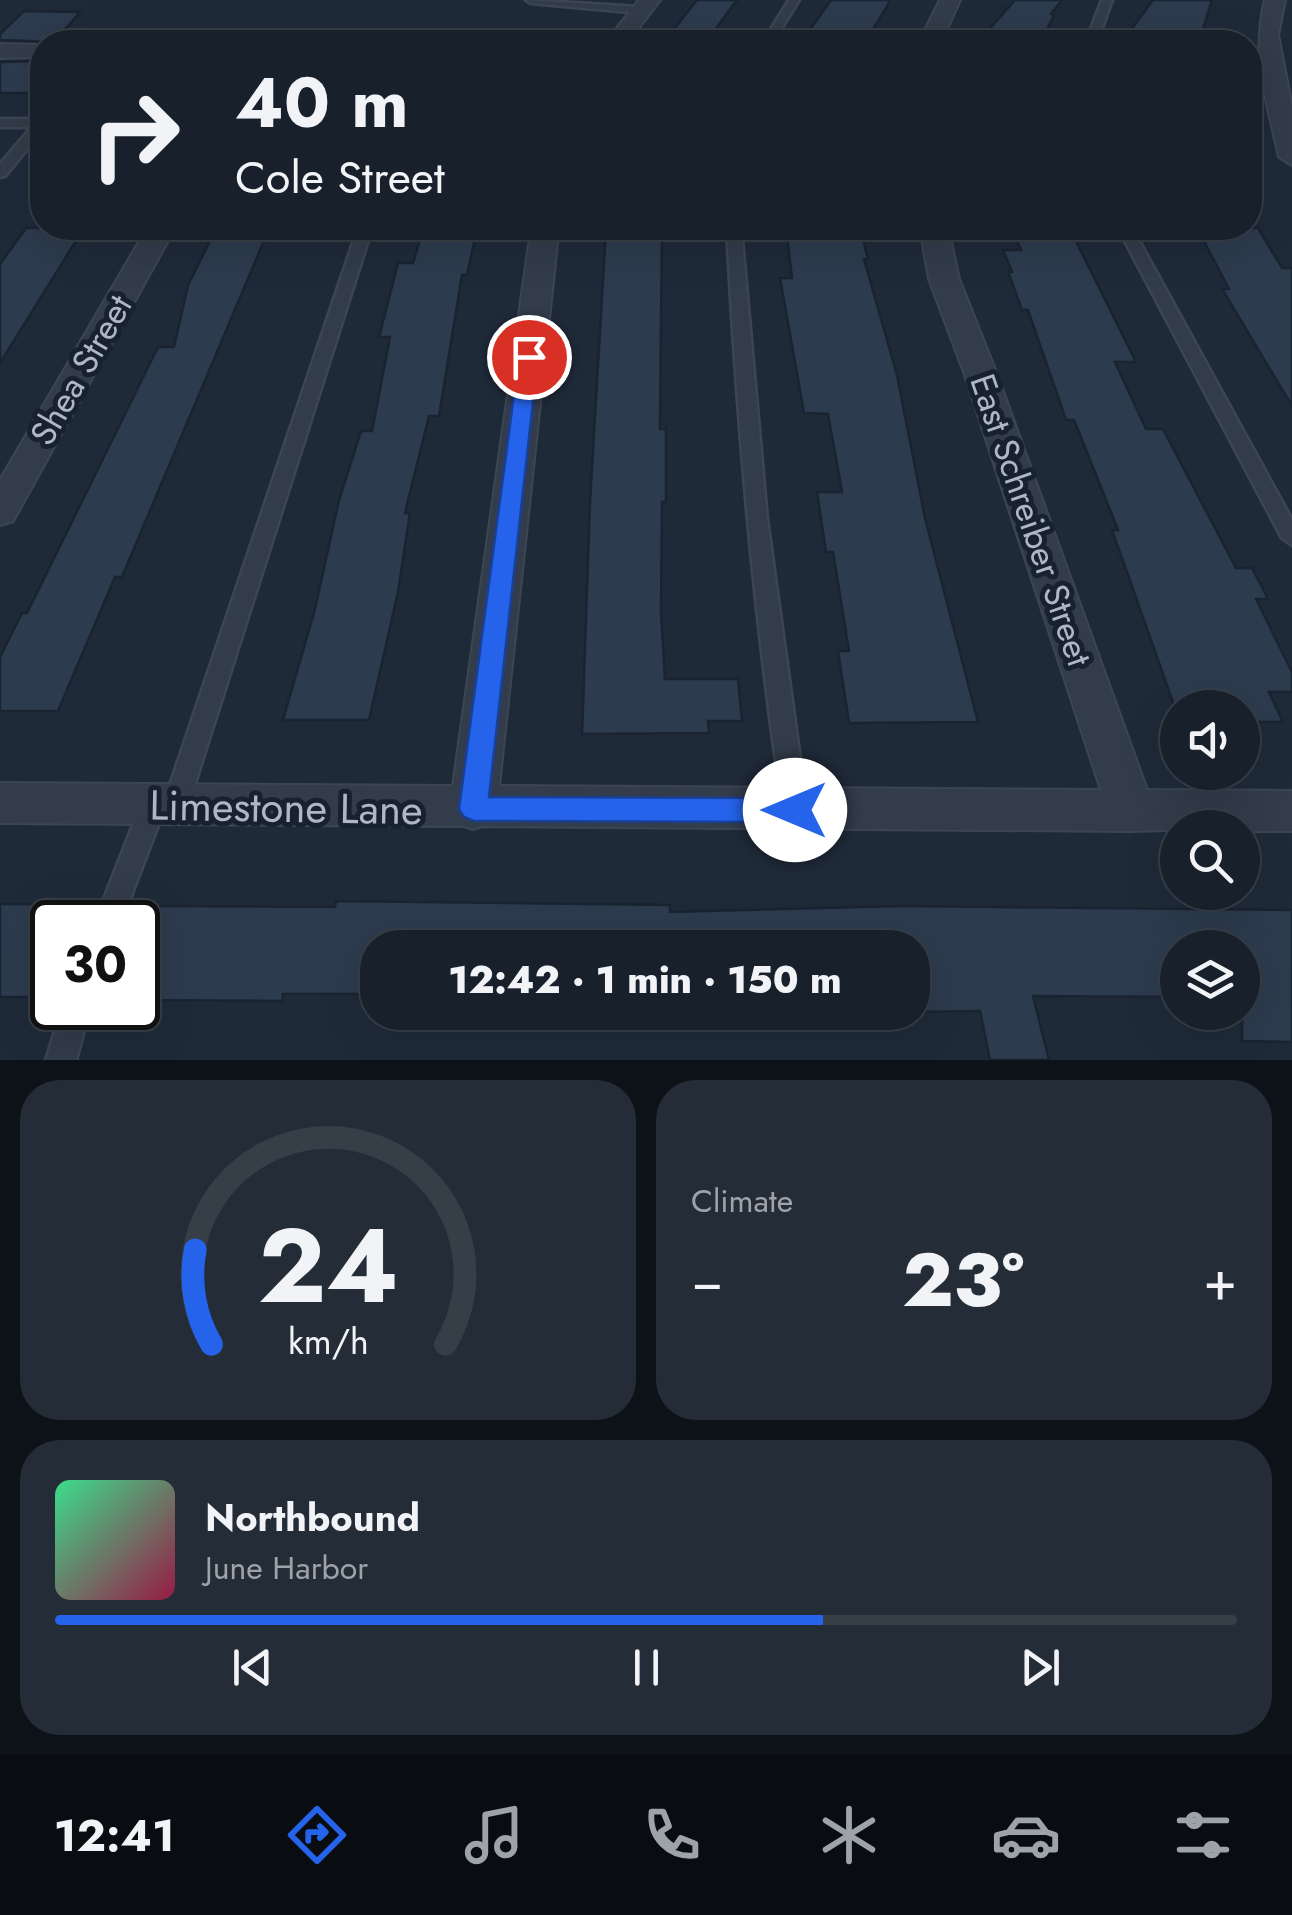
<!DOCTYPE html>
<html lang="en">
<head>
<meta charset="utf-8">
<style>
	body { margin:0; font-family:Jost,sans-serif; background:#242d37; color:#f1f3f6; height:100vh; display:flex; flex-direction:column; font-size:38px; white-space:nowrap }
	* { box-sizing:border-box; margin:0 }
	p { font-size:32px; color:#9ea3a9 }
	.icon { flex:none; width:55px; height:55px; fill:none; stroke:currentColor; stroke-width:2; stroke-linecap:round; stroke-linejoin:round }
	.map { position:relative; height:1060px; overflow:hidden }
	.details { display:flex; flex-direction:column; gap:20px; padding:20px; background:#0d1218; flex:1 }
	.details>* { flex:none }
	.banner { position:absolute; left:30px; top:30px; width:1232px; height:210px; border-radius:40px; box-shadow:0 10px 40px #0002,0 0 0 2px #363e47; background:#17202b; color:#f1f3f6; overflow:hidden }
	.controls { position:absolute; left:1160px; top:690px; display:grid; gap:20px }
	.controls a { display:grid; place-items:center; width:100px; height:100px; border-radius:50%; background:#17202b; box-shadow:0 10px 40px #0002,0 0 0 2px #363e47; font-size:50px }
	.speed { position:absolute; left:30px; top:900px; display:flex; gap:20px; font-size:50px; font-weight:700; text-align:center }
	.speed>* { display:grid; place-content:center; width:130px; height:130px; border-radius:50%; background:#17202b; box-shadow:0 10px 40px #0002,0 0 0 2px #363e47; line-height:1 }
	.speed .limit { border:5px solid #111; border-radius:15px; background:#fff; color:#111 }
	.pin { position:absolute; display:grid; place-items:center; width:85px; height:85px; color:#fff; margin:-42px; border:5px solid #fff; border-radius:50%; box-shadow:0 2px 10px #0007 }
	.me { position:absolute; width:110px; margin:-55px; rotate:270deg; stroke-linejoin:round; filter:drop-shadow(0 0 8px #0008) }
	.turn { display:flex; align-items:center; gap:35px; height:210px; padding:0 40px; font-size:45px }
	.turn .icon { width:130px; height:130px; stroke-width:2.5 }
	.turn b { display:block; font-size:70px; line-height:85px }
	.big { font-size:75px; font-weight:800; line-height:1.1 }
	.details .card { flex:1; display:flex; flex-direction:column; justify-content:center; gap:15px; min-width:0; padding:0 35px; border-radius:40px; background:#242d37 }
	.details .dial { align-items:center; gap:0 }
	.dial svg { height:260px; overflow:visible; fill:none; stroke:#363e47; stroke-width:7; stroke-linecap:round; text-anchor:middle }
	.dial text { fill:#f1f3f6; stroke:none }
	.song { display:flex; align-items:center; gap:30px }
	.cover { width:120px; height:120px; border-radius:15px; background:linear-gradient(135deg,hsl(150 70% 55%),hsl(340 70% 35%)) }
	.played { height:10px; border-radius:5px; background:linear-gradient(90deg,#2563eb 65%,#363e47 65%) }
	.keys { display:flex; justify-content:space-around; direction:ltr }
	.heat { display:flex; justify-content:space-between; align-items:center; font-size:55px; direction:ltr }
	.details .tiles { flex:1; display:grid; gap:20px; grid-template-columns:1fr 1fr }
	.card:last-child { grid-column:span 2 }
	.trip { position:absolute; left:360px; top:930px; width:570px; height:100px; border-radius:40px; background:#17202b; box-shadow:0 10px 40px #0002,0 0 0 2px #363e47; font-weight:800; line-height:100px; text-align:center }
	.tab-bar { display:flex; height:160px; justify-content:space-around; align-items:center; background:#090d11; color:#9ea3a9 }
	.tab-bar .icon { width:70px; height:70px }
	.tab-bar .active { color:#2563eb }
	.tab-bar b { font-size:45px; color:#f1f3f6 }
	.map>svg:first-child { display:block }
	.building { fill:#2d3b4e; stroke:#1a2330; stroke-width:2.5 }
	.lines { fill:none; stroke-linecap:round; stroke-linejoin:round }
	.lane-casing { stroke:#3c4553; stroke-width:5 }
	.street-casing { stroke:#3c4553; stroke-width:4 }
	.lane { fill:#323c4a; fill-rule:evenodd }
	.street { fill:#323c4a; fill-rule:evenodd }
	.route { fill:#2563eb; stroke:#184099; stroke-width:2.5 }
	.labels { text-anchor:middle; stroke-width:10; stroke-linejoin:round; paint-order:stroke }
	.street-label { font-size:35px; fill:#adb7c6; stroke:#18212e }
	.near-street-label { font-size:42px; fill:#adb7c6; stroke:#18212e }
</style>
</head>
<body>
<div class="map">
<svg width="1292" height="1060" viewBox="0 0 1292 1060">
	<rect width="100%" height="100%" fill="#1f2a39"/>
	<path class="building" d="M 697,0 L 737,0 L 706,42 L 664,42 Z
		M 831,0 L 891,0 L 867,39 L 801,42 Z
		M 1015,0 L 1062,0 L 1051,14 L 1054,15 L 1041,42 L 978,42 Z
		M 1153,0 L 1212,0 L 1199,42 L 1122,42 Z
		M 24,11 L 80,12 L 54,42 L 0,40 L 0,34 Z
		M 42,61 L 42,93 L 0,93 L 0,62 Z
		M 26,228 L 84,228 L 0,363 L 0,264 Z
		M 606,228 L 662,228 L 660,429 L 666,429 L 666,502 L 662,502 L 661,612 L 665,679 L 738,679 L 742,721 L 708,721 L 709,733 L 582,734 L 590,502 Z
		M 786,228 L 860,228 L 868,259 L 864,259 L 897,375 L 925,518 L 978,722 L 849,723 L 838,651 L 849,651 L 833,552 L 826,552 L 817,492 L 842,492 L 828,414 L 804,413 L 780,278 L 792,278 Z
		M 1197,228 L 1258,228 L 1282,268 L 1292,268 L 1292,406 L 1222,289 L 1229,289 Z
		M 216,229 L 269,229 L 122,577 L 115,577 L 58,711 L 0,711 L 0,657 L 22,613 L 27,613 L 158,347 L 174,347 L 188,285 Z
		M 423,229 L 477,230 L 467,275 L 462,275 L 439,416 L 429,416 L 405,513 L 410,513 L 398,592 L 369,720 L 283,720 L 315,609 L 339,500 L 361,431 L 372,431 L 390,337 L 379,337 L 398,263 L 413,263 Z
		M 1012,229 L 1070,229 L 1136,362 L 1115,362 L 1146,429 L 1163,429 L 1236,568 L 1252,568 L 1268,599 L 1256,599 L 1292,672 L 1292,692 L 1269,692 L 1283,722 L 1242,722 L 1242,708 L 1175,708 L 1112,530 L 1118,530 L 1074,420 L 1066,420 L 1028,310 L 1022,310 L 1008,272 L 1012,272 L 1003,250 L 1021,250 Z
		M 336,901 L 670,905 L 670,912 L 902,906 L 1292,910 L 1292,1042 L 1242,1041 L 1242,948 L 1178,948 L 1178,997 L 1033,996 L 1049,1060 L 990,1060 L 980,1011 L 912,1012 L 912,948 L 378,948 L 378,994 L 283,994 L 282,1001 L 138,1000 L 138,938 L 148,906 L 335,907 Z
		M 0,904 L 52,904 L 52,997 L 0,997 Z"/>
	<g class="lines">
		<defs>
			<path id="lane" d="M 526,0 L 640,7 L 646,10 L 640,13 L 531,3 Z
				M 789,0 L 799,0 L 773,42 L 763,42 Z
				M 1102,0 L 1112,0 L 1097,42 L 1086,42 Z
				M 0,119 L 42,119 L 42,131 L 5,176 L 0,177 L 0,164 L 32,127 L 0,127 Z
				M 358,228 L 372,228 L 188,805 L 185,813 L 176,816 L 167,813 L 165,807 L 121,922 L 95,922 L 144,797 L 153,794 L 162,797 L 164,803 Z
				M 727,228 L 741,228 L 767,519 L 807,810 L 804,818 L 795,821 L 786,818 L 783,810 C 754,617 737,423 727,228 Z
				M 1118,228 L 1132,228 L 1292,520 L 1292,545 L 1282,538 Z
				M 62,1008 L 90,1008 L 76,1060 L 46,1060 Z"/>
			<path id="street" d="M 639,0 L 660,0 L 628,42 L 606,42 Z
				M 940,0 L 960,0 L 941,42 L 919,42 Z
				M 1265,0 L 1285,0 L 1278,35 L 1292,107 L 1292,165 L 1279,157 C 1267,101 1251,57 1265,0 Z
				M 0,44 L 42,45 L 42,57 L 0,58 Z
				M 147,228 L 175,228 L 18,512 L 13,521 L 0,525 L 0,480 Z
				M 535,228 L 563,228 L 557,244 L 499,786 L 1101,790 L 964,372 L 929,279 L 920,228 L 948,228 L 959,279 L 996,372 L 1147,790 L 1292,791 L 1292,831 L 1242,831 L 1242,828 L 1131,831 L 482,826 L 473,829 L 464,826 L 0,823 L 0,783 L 453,786 L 529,244 Z"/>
		</defs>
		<use href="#lane" class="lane-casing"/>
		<use href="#street" class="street-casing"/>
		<use href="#lane" class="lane"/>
		<use href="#street" class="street"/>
	</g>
	<path class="route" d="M 529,351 L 538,357 L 489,797 L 795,798 L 805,801 L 809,810 L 805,818 L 795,822 L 474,821 L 464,817 L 459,809 L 519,357 Z"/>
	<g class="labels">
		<g class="street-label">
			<text transform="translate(81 370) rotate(-60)" y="12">Shea Street</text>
			<text transform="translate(1031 520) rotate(71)" y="12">East Schreiber Street</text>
		</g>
		<g class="near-street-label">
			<text transform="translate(286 807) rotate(1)" y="15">Limestone Lane</text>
		</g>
	</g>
</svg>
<div class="controls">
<a><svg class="icon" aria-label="sound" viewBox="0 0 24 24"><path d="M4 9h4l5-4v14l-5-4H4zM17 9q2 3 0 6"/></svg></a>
<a><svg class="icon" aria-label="search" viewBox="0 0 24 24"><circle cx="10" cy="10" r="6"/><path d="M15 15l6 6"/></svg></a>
<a><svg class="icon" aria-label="layers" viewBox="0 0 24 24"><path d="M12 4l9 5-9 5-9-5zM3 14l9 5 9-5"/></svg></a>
</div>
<div class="speed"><div class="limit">30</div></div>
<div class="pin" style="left:529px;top:357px;background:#d93025"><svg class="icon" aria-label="arrive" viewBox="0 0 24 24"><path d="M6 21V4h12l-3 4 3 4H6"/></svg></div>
<svg class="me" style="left:795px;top:810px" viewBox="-20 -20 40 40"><circle r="19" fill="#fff"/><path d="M0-13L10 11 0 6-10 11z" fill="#2563eb"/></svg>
<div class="trip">12:42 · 1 min · 150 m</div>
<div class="banner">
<div class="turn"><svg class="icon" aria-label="right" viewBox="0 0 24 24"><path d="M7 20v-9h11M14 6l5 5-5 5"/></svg><div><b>40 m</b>Cole Street</div></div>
</div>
</div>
<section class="details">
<div class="tiles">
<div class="card dial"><svg viewBox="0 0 100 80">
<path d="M14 69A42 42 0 1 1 86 69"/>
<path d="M14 69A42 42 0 0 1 9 40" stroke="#2563eb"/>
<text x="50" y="56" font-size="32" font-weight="700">24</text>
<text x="50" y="72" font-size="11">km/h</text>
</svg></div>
<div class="card"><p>Climate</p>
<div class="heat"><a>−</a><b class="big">23°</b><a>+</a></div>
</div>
<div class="card">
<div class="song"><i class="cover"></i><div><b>Northbound</b><p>June Harbor</p></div></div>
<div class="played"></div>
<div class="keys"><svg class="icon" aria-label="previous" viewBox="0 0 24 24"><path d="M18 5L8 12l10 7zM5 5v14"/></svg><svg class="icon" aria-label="pause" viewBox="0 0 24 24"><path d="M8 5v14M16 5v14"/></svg><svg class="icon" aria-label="next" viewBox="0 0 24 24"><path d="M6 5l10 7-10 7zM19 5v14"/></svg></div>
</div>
</div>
</section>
<nav class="tab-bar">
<b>12:41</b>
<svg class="icon active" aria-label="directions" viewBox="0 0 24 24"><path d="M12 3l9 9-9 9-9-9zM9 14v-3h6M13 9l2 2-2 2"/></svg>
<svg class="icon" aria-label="music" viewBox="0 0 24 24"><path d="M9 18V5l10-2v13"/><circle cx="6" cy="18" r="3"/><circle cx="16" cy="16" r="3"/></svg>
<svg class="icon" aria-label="phone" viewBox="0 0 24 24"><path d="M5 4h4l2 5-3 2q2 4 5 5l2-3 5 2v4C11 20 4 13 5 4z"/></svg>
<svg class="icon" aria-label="climate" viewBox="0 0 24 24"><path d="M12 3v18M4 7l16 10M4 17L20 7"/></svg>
<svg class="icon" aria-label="car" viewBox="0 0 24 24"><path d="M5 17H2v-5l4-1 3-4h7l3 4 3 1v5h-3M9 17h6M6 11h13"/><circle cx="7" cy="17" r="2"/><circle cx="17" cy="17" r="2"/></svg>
<svg class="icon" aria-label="filters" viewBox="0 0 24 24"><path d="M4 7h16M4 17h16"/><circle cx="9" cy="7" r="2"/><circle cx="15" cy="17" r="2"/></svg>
</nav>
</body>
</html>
